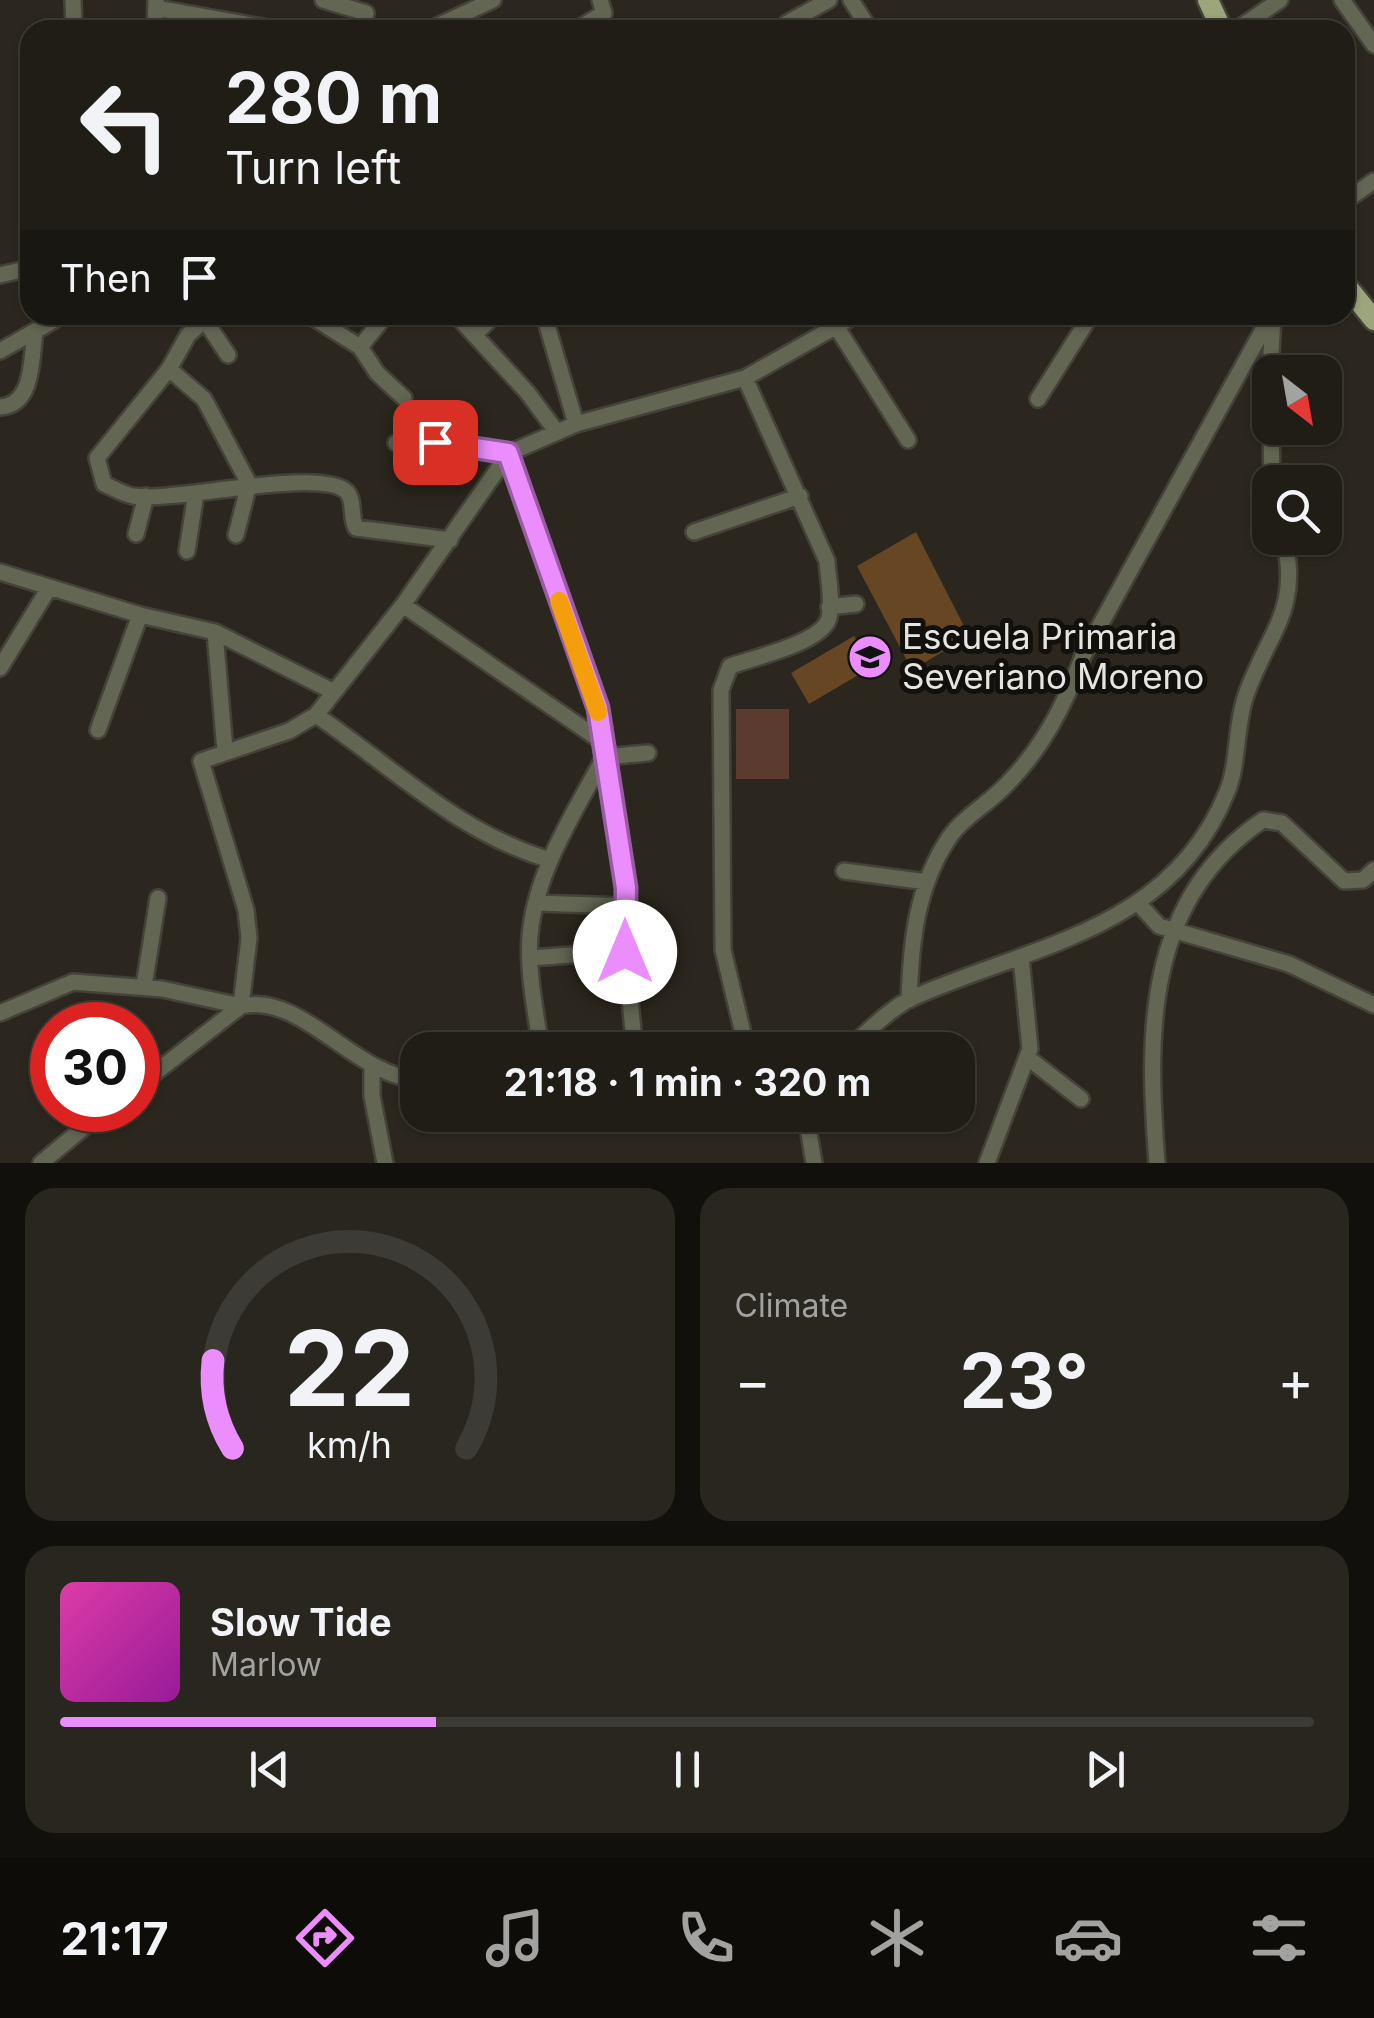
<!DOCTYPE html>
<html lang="en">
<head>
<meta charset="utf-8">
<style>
	body { margin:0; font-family:Inter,sans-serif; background:#28261f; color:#f1f3f6; height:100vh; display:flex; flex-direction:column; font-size:38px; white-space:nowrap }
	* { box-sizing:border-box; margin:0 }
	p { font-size:32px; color:#a2a2a1 }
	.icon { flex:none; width:55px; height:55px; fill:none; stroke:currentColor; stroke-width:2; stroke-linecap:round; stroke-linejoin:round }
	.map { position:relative; height:1163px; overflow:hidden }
	.panel { display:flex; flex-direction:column; gap:25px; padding:25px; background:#12100c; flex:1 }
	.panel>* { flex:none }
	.banner { position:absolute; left:20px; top:20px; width:1335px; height:305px; border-radius:30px; box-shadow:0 2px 8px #0004,0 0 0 2px #3d3b35; background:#201d16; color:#f1f3f6; overflow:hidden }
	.needle { width:65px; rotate:149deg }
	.fabs { position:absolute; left:1252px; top:355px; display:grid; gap:20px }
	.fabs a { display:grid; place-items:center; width:90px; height:90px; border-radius:20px; background:#201d16; box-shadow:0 2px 8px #0004,0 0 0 2px #3d3b35; font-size:50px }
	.speed { position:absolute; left:30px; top:1002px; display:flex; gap:20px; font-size:50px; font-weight:700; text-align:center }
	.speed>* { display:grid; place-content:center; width:130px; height:130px; border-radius:50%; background:#201d16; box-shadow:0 2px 8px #0004,0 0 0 2px #3d3b35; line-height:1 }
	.speed .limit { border:15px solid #d22; background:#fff; color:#111 }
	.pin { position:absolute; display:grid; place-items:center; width:85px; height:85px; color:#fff; margin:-42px; border-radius:20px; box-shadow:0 5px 15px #0006 }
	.me { position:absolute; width:110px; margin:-55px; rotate:0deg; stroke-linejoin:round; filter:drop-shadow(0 0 8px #0008) }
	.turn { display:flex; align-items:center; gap:35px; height:210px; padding:0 40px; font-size:45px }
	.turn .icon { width:130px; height:130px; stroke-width:2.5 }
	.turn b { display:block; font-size:70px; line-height:85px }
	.then { display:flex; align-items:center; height:95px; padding:0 40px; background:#0003; gap:20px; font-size:38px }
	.big { font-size:75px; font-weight:700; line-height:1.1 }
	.panel .widget { flex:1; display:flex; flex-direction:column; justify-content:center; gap:15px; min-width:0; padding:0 35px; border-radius:30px; background:#28261f }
	.panel .dial { align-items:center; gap:0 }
	.dial svg { height:260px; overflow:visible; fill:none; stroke:#3d3b35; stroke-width:7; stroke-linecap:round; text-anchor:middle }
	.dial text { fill:#f1f3f6; stroke:none }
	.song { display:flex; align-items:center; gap:30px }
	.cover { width:120px; height:120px; border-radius:15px; background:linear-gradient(135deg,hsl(320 70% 55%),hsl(300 70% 35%)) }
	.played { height:10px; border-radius:5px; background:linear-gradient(90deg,#eb8dfc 30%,#3d3b35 30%) }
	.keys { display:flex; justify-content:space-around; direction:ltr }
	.heat { display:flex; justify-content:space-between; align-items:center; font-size:55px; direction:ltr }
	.panel .tiles { flex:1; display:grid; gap:25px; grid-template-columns:1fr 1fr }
	.widget:last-child { grid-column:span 2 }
	.trip { position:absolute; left:400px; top:1032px; width:575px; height:100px; border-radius:30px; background:#201d16; box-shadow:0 2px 8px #0004,0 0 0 2px #3d3b35; font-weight:700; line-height:100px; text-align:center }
	.menu { display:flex; height:160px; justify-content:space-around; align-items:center; background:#0d0c09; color:#a2a2a1 }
	.menu .icon { width:70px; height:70px }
	.menu .selected { color:#eb8dfc }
	.menu b { font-size:45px; color:#f1f3f6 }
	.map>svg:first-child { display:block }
	.green { fill:#5b3a2f }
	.building { fill:#674624 }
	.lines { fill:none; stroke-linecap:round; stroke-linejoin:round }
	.minor-casing { stroke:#454239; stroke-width:20 }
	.major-casing { stroke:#454239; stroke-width:25 }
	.minor { stroke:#636653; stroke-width:15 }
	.major { stroke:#9da57c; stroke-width:20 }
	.route-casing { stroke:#995ca4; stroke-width:25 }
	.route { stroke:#eb8dfc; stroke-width:18 }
	.slow { stroke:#f59e0b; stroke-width:18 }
	.labels { text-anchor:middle; stroke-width:10; stroke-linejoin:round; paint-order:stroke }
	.poi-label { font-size:35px; fill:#e7e5df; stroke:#12100c; text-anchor:start }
</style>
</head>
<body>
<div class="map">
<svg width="1374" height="1163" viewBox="0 0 1374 1163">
	<rect width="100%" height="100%" fill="#2b271e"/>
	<path class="green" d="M 736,709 L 789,709 L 789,779 L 736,779 Z"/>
	<path class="building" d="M 916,532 L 969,636 L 912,670 L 857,566 Z
		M 854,636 L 872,667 L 809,704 L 791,673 Z"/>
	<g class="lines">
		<defs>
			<path id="minor" d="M 73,0 L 74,30
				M 323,0 L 366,13 L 363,30
				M 851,0 L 870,30
				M 1342,0 L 1374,45
				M 156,8 L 279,30
				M 787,23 L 829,0
				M 155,30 L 156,0
				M 429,30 L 493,0
				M 576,30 L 604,13 L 600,0
				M 1236,30 L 1280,0
				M 1345,201 L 1374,181
				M 0,275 L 30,268
				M 210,315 L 188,335 L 169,369 L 204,399 L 249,484 L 236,535
				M 309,315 L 360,347 L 377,373 L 404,398
				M 456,315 L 527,392 L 556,431
				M 544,315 L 576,424
				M 204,319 L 228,355
				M 836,326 L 908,440
				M 476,333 L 495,315
				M 360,347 L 386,315
				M 0,351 L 58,318
				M 169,369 L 97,458 L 104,484 C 113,488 123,494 133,496 C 173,503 322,466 347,492 C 355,501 350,518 356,528 L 450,540
				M 1270,372 L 1273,317
				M 745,378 L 827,561 C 828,578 833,601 829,618 C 822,643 753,658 730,666 L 721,690 L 723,950 L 747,1050
				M 1270,378 L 1272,482
				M 1038,399 L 1091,315
				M 0,407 C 34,405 31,359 35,332
				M 396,443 L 435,442 L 509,453
				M 509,453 L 598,708 L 627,888 L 625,951 L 635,1050
				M 694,532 L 800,496
				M 136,534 L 146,496
				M 187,551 L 196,493
				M 0,572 L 140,615 L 215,632 L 332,691
				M 403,605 L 600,740
				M 829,607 L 856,604
				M 215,632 L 225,751
				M 0,668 L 49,588
				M 316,715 C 393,767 458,833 550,860
				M 98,730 L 140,615
				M 844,871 L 927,882
				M 537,903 L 624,906
				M 1139,904 L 1159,926 L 1289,964 L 1374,1005
				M 530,958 L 625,951
				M 144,986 L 158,898
				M 909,1000 C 911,943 916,887 949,838 C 962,818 988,804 1005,786 C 1043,748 1064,706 1083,656 L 1271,315
				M 0,1013 L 73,982 L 162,989 L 241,1006 L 249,938 L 246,910 L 201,761 L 289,731 L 316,715 L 403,605 L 509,453 L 576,424 L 745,378 L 856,315
				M 541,1050 C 536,1012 527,973 530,935 C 536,870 575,812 604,757 L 648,753
				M 846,1050 C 866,1034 889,1009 912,998 C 1031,945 1171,931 1227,792 C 1239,763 1235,726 1246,695 C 1268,632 1301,611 1284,538
				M 1028,1058 L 1081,1099
				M 372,1067 L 372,1096 L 385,1163
				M 138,1086 L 241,1006 C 302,992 353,1075 418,1080
				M 806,1115 L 814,1163
				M 41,1163 L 105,1110
				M 987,1163 L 1030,1049 L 1021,958
				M 1157,1163 C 1147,1035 1144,900 1263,820 L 1282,823 L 1344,881 L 1363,880 L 1374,870"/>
			<path id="major" d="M 1208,0 L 1222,30
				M 1345,284 L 1374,320"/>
		</defs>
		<use href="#minor" class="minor-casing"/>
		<use href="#major" class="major-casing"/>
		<use href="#minor" class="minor"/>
		<use href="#major" class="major"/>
	</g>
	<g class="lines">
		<defs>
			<path id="route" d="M 435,442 L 508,453 L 598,708 L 626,888 L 625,952"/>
		</defs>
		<use href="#route" class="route-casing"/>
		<use href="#route" class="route"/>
		<path class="slow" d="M 559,601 L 598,712"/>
	</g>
	<defs>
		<symbol id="school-disc" viewBox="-11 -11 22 22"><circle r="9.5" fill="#eb8dfc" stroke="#12100c"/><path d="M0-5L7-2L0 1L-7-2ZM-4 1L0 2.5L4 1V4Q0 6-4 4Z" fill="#111"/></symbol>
	</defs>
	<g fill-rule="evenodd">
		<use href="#school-disc" x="845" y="632" width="50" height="50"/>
	</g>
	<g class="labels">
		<g class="poi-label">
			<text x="902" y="649">Escuela Primaria<tspan x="902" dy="40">Severiano Moreno</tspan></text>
		</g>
	</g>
</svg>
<div class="fabs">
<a><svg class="needle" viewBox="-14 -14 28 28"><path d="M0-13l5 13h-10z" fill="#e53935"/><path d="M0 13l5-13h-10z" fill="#a2a2a1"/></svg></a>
<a><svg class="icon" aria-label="search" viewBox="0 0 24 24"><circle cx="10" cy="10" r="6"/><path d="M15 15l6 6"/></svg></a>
</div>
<div class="speed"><div class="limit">30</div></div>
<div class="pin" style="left:435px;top:442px;background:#d93025"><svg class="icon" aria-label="arrive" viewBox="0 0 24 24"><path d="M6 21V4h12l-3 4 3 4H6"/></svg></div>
<svg class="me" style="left:625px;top:952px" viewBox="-20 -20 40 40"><circle r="19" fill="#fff"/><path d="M0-13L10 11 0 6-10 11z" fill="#eb8dfc"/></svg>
<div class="trip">21:18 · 1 min · 320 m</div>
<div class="banner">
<div class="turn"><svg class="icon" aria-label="left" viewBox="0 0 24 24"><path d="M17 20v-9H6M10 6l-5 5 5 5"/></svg><div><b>280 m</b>Turn left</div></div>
<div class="then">Then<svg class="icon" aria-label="arrive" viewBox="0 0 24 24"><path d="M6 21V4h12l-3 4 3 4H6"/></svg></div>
</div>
</div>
<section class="panel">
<div class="tiles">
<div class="widget dial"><svg viewBox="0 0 100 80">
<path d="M14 69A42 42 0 1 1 86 69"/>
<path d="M14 69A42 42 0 0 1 8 42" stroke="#eb8dfc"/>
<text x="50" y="56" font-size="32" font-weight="700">22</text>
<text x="50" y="72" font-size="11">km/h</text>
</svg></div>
<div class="widget"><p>Climate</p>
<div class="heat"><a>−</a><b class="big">23°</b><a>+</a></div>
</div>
<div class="widget">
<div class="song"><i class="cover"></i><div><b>Slow Tide</b><p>Marlow</p></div></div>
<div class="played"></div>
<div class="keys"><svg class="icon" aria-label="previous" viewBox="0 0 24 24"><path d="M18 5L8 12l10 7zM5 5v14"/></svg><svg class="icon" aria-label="pause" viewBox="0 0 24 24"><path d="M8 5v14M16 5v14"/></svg><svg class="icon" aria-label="next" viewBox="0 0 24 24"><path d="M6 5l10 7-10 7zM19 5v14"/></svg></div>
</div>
</div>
</section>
<nav class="menu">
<b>21:17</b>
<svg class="icon selected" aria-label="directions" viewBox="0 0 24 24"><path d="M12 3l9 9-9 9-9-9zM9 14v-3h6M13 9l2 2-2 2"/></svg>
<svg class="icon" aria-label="music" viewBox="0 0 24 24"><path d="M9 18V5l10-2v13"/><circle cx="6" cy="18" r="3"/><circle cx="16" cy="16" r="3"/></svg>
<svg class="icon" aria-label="phone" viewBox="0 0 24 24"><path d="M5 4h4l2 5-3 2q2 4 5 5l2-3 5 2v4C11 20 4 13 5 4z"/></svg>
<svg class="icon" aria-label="climate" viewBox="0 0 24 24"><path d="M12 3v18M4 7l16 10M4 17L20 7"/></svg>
<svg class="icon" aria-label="car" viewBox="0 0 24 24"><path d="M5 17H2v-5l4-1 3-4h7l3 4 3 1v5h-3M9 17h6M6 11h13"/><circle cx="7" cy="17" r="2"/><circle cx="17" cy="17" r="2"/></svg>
<svg class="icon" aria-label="filters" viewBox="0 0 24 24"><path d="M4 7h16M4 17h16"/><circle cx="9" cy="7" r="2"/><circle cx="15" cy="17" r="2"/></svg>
</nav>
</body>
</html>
